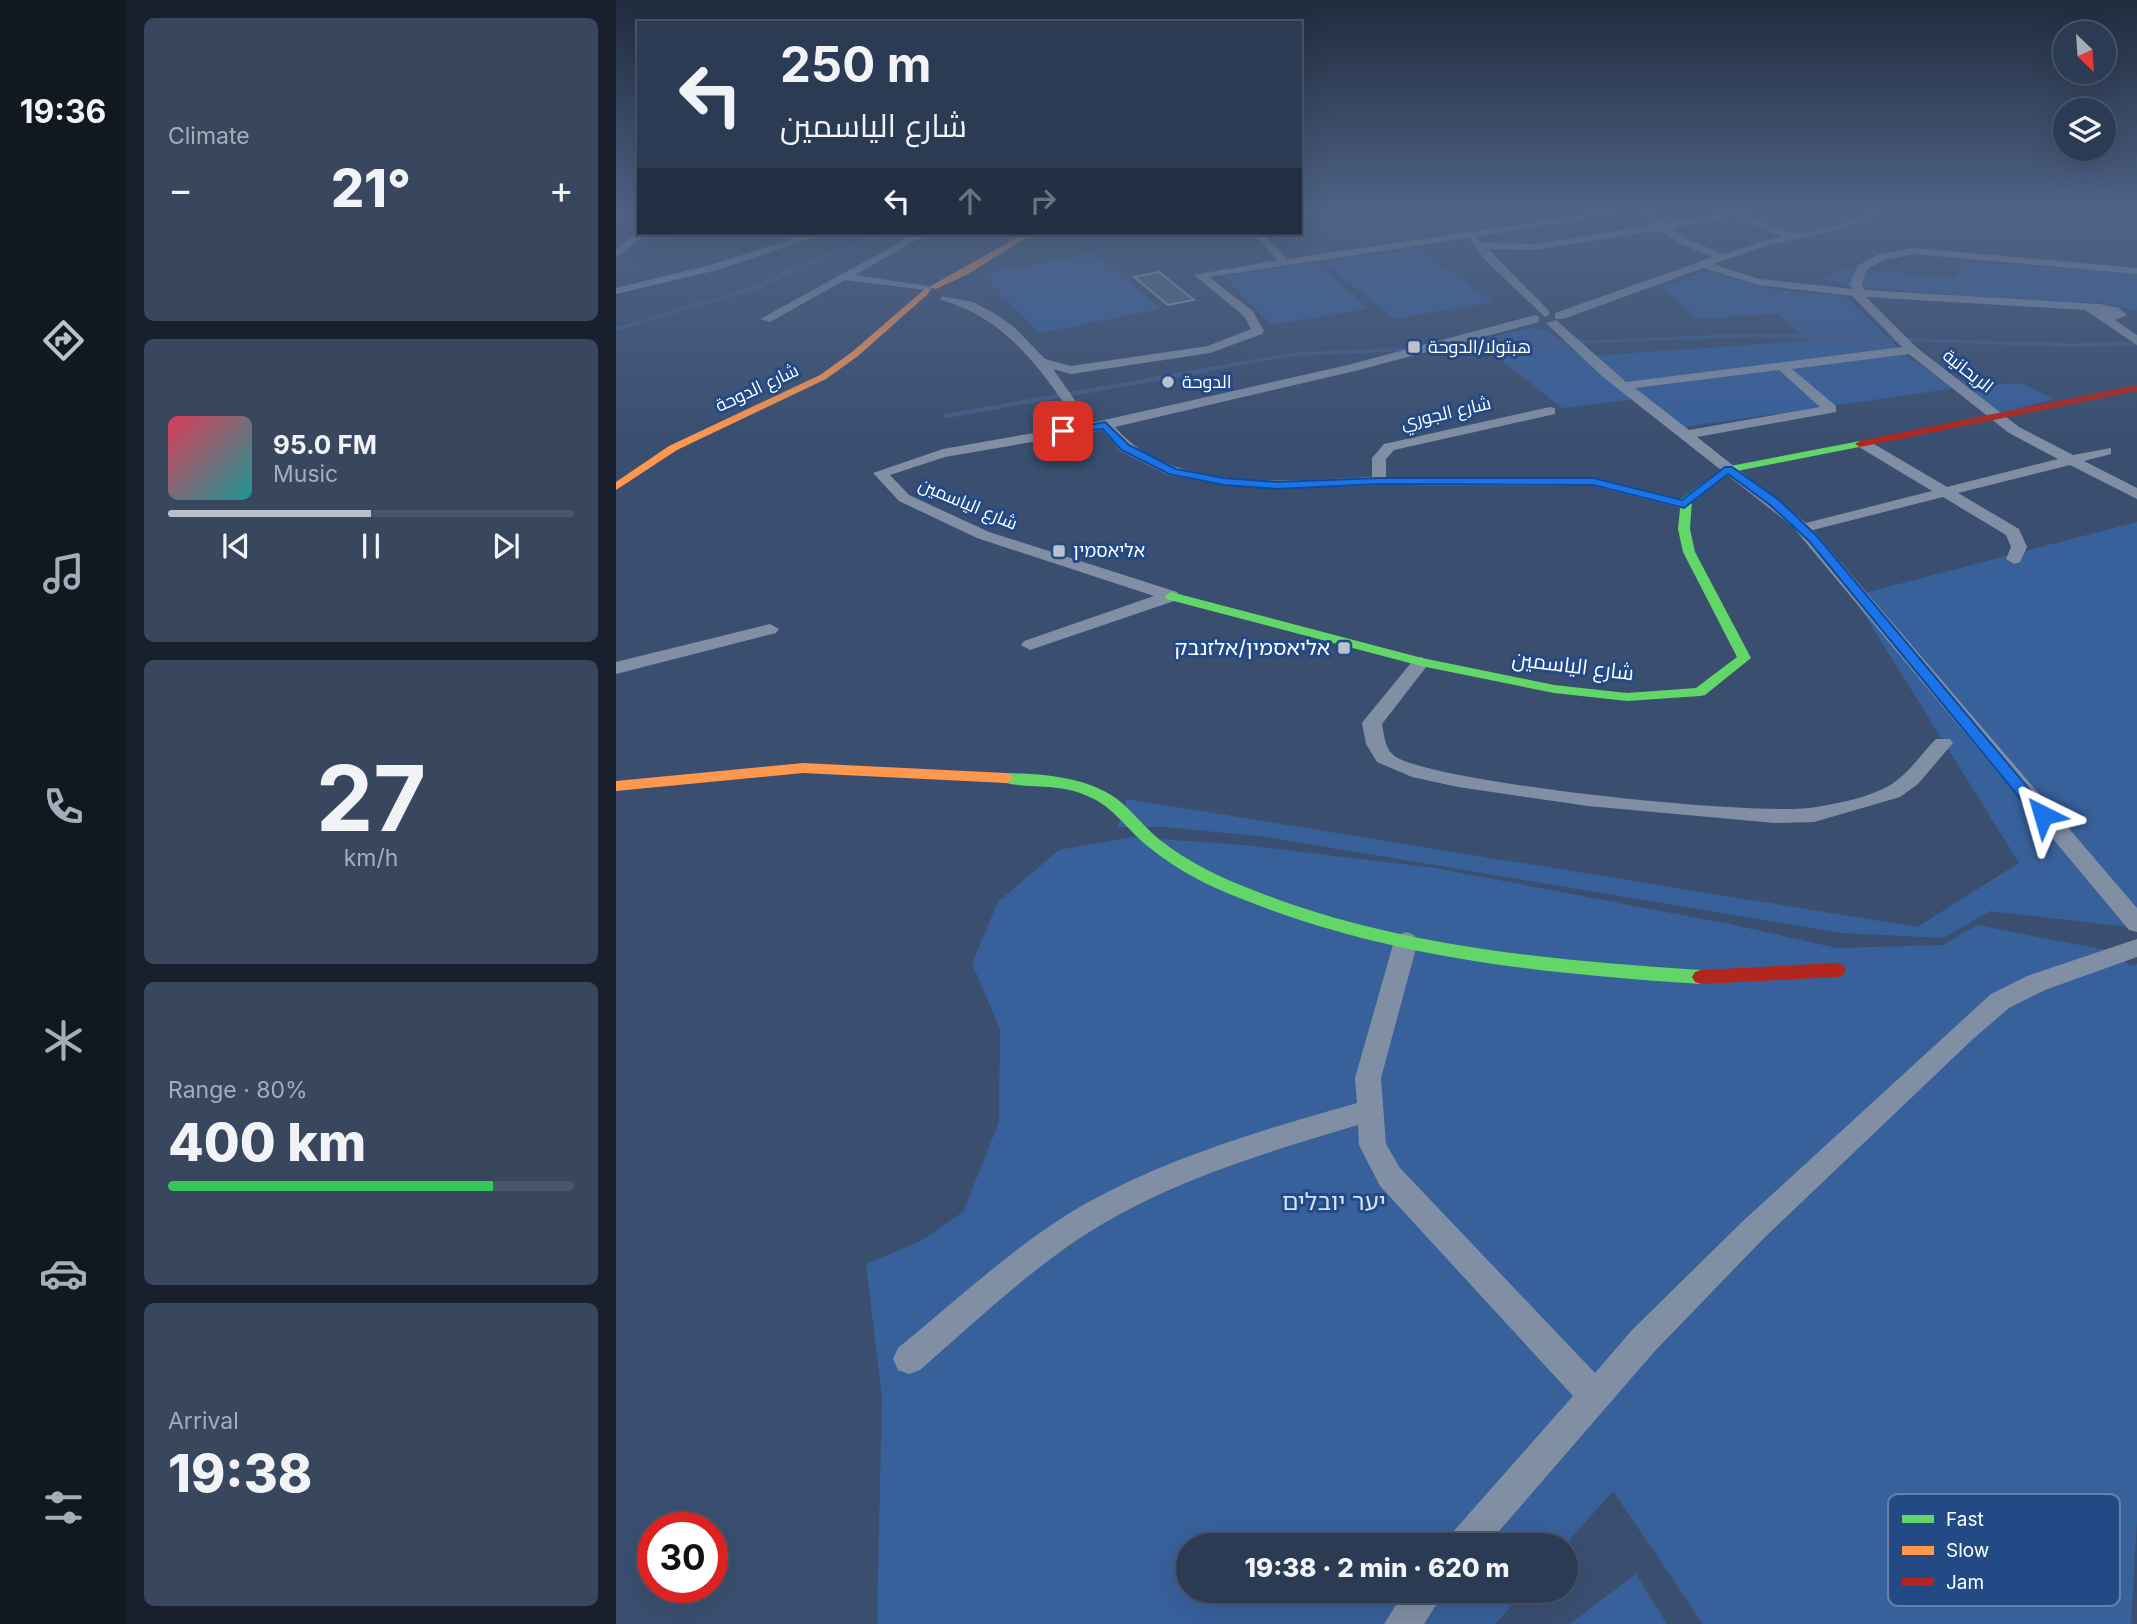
<!DOCTYPE html>
<html lang="en">
<head>
<meta charset="utf-8">
<style>
	body { margin:0; font-family:Inter,Cairo,"Noto Sans Hebrew",sans-serif; background:#38465e; color:#f1f3f6; height:100vh; display:flex; flex-direction:column; font-size:26px; white-space:nowrap }
	* { box-sizing:border-box; margin:0 }
	p { font-size:23px; color:#a6adb8 }
	.icon { flex:none; width:38px; height:38px; fill:none; stroke:currentColor; stroke-width:2; stroke-linecap:round; stroke-linejoin:round }
	.map { position:relative; flex:1; overflow:hidden }
	.side { display:flex; flex-direction:column; gap:18px; padding:18px; background:#18202e; width:490px }
	.side>* { flex:none }
	.guide { position:absolute; left:21px; top:21px; width:665px; height:214px; border-radius:0px; box-shadow:0 7px 28px #0002,0 0 0 2px #48556b; background:#2c3b54; color:#f1f3f6; overflow:hidden }
	.needle { width:46px; rotate:155deg }
	.fabs { position:absolute; left:1437px; top:21px; display:grid; gap:14px }
	.fabs a { display:grid; place-items:center; width:63px; height:63px; border-radius:50%; background:#2c3b54; box-shadow:0 7px 28px #0002,0 0 0 2px #48556b; font-size:35px }
	.speed { position:absolute; left:21px; top:1512px; display:flex; gap:14px; font-size:35px; font-weight:700; text-align:center }
	.speed>* { display:grid; place-content:center; width:91px; height:91px; border-radius:50%; background:#2c3b54; box-shadow:0 7px 28px #0002,0 0 0 2px #48556b; line-height:1 }
	.speed .limit { border:10px solid #d22; background:#fff; color:#111 }
	.pin { position:absolute; display:grid; place-items:center; width:60px; height:60px; color:#fff; margin:-30px; border-radius:14px; box-shadow:0 4px 10px #0006 }
	.me { position:absolute; width:77px; margin:-38px; rotate:320deg; stroke-linejoin:round; filter:drop-shadow(0 0 5px #0008) }
	.turn { display:flex; align-items:center; gap:24px; height:147px; padding:0 28px; font-size:32px }
	.turn .icon { width:91px; height:91px; stroke-width:2.5 }
	.turn b { display:block; font-size:49px; line-height:60px }
	.lanes { display:flex; align-items:center; height:66px; padding:0 28px; background:#0003; justify-content:center; gap:35px; direction:ltr }
	.lanes .off { opacity:.35 }
	.big { font-size:52px; font-weight:800; line-height:1.1 }
	.side .widget { flex:1; display:flex; flex-direction:column; justify-content:center; gap:10px; min-width:0; padding:0 24px; border-radius:10px; background:#38465e }
	.side .dial { align-items:center; gap:0 }
	.dial b { font-size:91px; line-height:1 }
	.song { display:flex; align-items:center; gap:21px }
	.cover { width:84px; height:84px; border-radius:10px; background:linear-gradient(135deg,hsl(350 70% 55%),hsl(180 70% 35%)) }
	.played { height:7px; border-radius:4px; background:linear-gradient(90deg,#bac1cd 50%,#48556b 50%) }
	.keys { display:flex; justify-content:space-around; direction:ltr }
	.heat { display:flex; justify-content:space-between; align-items:center; font-size:38px; direction:ltr }
	.charge { height:10px; border-radius:5px; background:linear-gradient(90deg,#34c759 80%,#48556b 0) }
	.trip { position:absolute; left:560px; top:1533px; width:402px; height:70px; border-radius:35px; background:#2c3b54; box-shadow:0 7px 28px #0002,0 0 0 2px #48556b; font-weight:800; line-height:70px; text-align:center }
	main { display:flex; flex:1; min-height:0 }
	.tabs { display:flex; flex-direction:column; width:126px; justify-content:space-around; align-items:center; background:#121822; color:#a6adb8 }
	.tabs .icon { width:49px; height:49px }
	.tabs .active { color:#bac1cd }
	.tabs b { font-size:32px; color:#f1f3f6 }
	.map>svg:first-child { display:block }
	.green { fill:#38609b }
	.lines { fill:none; stroke-linecap:round; stroke-linejoin:round }
	.stream-far1 { stroke:#425d87; stroke-width:3.5 }
	.stream { stroke:#425d87; stroke-width:4.5 }
	.building { fill:#566680; stroke:#94a0b4; stroke-width:2 }
	.street { fill:#818fa5; fill-rule:evenodd }
	.fast { fill:#63d668; fill-rule:evenodd }
	.slow { fill:#ff974d; fill-rule:evenodd }
	.jam { fill:#b3261e; fill-rule:evenodd }
	.route { fill:#1a73e8; stroke:#114b97; stroke-width:2 }
	.poi-dot { fill:#bac1cd; stroke:#244a86; stroke-width:2.5 }
	.labels { text-anchor:middle; stroke-width:6; stroke-linejoin:round; paint-order:stroke }
	.far-poi-label { font-size:18px; fill:#fff; stroke:#244a86; text-anchor:start }
	.far-street-label { font-size:18px; fill:#fff; stroke:#244a86 }
	.poi-label { font-size:21px; fill:#fff; stroke:#244a86; text-anchor:end }
	.street-label { font-size:21px; fill:#fff; stroke:#244a86 }
	.near-park-label { font-size:24px; fill:#d2e1f7; stroke:#244a86 }
	.key { fill:#244a86; stroke:#6680aa; stroke-width:2 }
	.key-label { font-size:19px; fill:#fff }
</style>
</head>
<body>
<main>
<nav class="tabs">
<b>19:36</b>
<svg class="icon active" aria-label="directions" viewBox="0 0 24 24"><path d="M12 3l9 9-9 9-9-9zM9 14v-3h6M13 9l2 2-2 2"/></svg>
<svg class="icon" aria-label="music" viewBox="0 0 24 24"><path d="M9 18V5l10-2v13"/><circle cx="6" cy="18" r="3"/><circle cx="16" cy="16" r="3"/></svg>
<svg class="icon" aria-label="phone" viewBox="0 0 24 24"><path d="M5 4h4l2 5-3 2q2 4 5 5l2-3 5 2v4C11 20 4 13 5 4z"/></svg>
<svg class="icon" aria-label="climate" viewBox="0 0 24 24"><path d="M12 3v18M4 7l16 10M4 17L20 7"/></svg>
<svg class="icon" aria-label="car" viewBox="0 0 24 24"><path d="M5 17H2v-5l4-1 3-4h7l3 4 3 1v5h-3M9 17h6M6 11h13"/><circle cx="7" cy="17" r="2"/><circle cx="17" cy="17" r="2"/></svg>
<svg class="icon" aria-label="filters" viewBox="0 0 24 24"><path d="M4 7h16M4 17h16"/><circle cx="9" cy="7" r="2"/><circle cx="15" cy="17" r="2"/></svg>
</nav>
<section class="side">
<div class="widget"><p>Climate</p>
<div class="heat"><a>−</a><b class="big">21°</b><a>+</a></div>
</div>
<div class="widget">
<div class="song"><i class="cover"></i><div><b>95.0 FM</b><p>Music</p></div></div>
<div class="played"></div>
<div class="keys"><svg class="icon" aria-label="previous" viewBox="0 0 24 24"><path d="M18 5L8 12l10 7zM5 5v14"/></svg><svg class="icon" aria-label="pause" viewBox="0 0 24 24"><path d="M8 5v14M16 5v14"/></svg><svg class="icon" aria-label="next" viewBox="0 0 24 24"><path d="M6 5l10 7-10 7zM19 5v14"/></svg></div>
</div>
<div class="widget dial"><b>27</b><p>km/h</p></div>
<div class="widget"><p>Range · 80%</p><b class="big">400 km</b><div class="charge"></div></div>
<div class="widget"><p>Arrival</p><b class="big">19:38</b></div>
</section>
<div class="map">
<svg width="1521" height="1624" viewBox="0 0 1521 1624">
	<rect width="100%" height="100%" fill="#3a4f70"/>
	<path class="green" d="M 802,249 L 878,302 L 778,319 L 709,263 Z
		M 478,253 L 545,309 L 424,333 L 366,274 Z
		M 700,262 L 753,309 L 655,325 L 608,276 Z
		M 1349,262 L 1512,272 L 1521,275 L 1521,311 L 1486,302 L 1448,303 L 1236,287 L 1207,279 L 1224,268 L 1339,278 Z
		M 1090,271 L 1155,289 L 1231,297 L 1293,359 L 1361,386 L 1405,383 L 1437,399 L 1381,414 L 1341,388 L 1053,429 L 1020,399 L 946,408 L 860,340 L 917,328 L 932,332 L 970,356 L 1192,341 L 1161,314 L 1080,319 L 1047,286 Z
		M 1521,522 L 1521,928 L 1374,911 L 1327,938 L 1225,933 L 651,837 L 549,827 L 502,827 L 511,799 L 1301,927 L 1403,863 L 1237,596 Z
		M 515,837 L 628,845 L 819,868 L 1113,924 L 1221,948 L 1327,945 L 1361,925 L 1495,951 L 1514,966 L 1521,964 L 1521,1520 L 1515,1624 L 1087,1624 L 997,1491 L 949,1545 L 572,1545 L 572,1591 L 909,1591 L 879,1624 L 261,1624 L 266,1397 L 250,1264 L 305,1241 L 347,1212 L 383,1122 L 384,1029 L 356,963 L 382,902 L 443,850 Z
		M 1020,1574 L 1051,1624 L 954,1624 Z"/>
	<g class="lines">
		<path class="stream-far1" d="M 0,329 L 145,286 L 181,267 L 271,233
			M 820,348 L 1140,335 L 1452,345 L 1521,344
			M 581,371 L 679,354 L 799,349"/>
		<path class="stream" d="M 329,416 L 591,370"/>
	</g>
	<path class="building" d="M 543,272 L 578,300 L 552,305 L 518,277 Z"/>
	<g class="lines">
		<path class="street" d="M 981,213 L 1004,213 L 859,237 L 867,243 L 919,244 L 1037,225 L 1021,213 L 1032,213 L 1048,223 L 1111,213 L 1133,213 L 1132,215 C 1145,220 1163,232 1177,233 C 1206,236 1238,213 1268,213 L 1223,230 L 1153,245 L 1097,264 L 1143,279 L 1237,289 L 1234,284 L 1241,266 L 1261,255 L 1298,248 L 1521,268 L 1521,274 L 1298,254 L 1268,260 L 1250,270 L 1246,284 L 1249,290 L 1484,304 L 1503,308 L 1511,315 L 1499,320 L 1521,335 L 1521,345 L 1469,310 L 1250,297 L 1300,347 L 1403,427 L 1457,455 L 1495,448 L 1495,454 L 1468,461 L 1521,488 L 1521,499 L 1454,465 L 1342,493 L 1403,529 L 1411,547 L 1404,562 L 1398,564 L 1390,559 L 1395,547 L 1390,535 L 1327,497 L 1197,530 L 1521,908 L 1521,932 L 1513,930 L 1176,526 L 987,377 L 930,323 L 940,320 L 1010,382 L 1286,347 L 1236,296 L 1142,285 L 1087,268 L 947,319 L 939,319 L 939,313 L 1097,257 L 1065,244 L 1044,230 L 919,250 L 872,249 L 933,311 L 933,315 L 929,317 L 870,261 L 854,240 L 858,237 L 593,277 L 637,311 L 648,331 L 646,334 L 594,353 L 455,374 L 437,369 L 475,423 L 732,365 L 919,315 L 923,316 L 923,322 L 739,371 L 499,427 C 556,495 676,480 756,477 L 756,458 L 768,444 L 934,407 L 939,408 L 939,414 L 778,450 L 770,459 L 770,477 L 977,478 L 1073,501 L 1076,504 L 1068,509 L 977,486 L 763,485 L 661,489 L 608,485 L 552,475 L 504,451 L 487,430 L 329,457 L 274,475 L 293,495 L 373,532 L 561,592 L 564,596 L 561,600 L 414,650 L 405,645 L 408,641 L 538,596 L 361,538 L 283,501 L 257,473 L 327,449 L 463,425 C 426,371 391,318 325,300 L 325,296 L 357,302 L 378,313 L 398,327 L 429,359 L 455,366 L 592,346 L 635,329 L 628,316 L 578,275 L 661,260 L 637,233 L 647,233 L 671,259 ZM 1120,217 L 1165,236 L 1107,254 L 1073,240 L 1055,228 ZM 1293,354 L 1393,433 L 1442,459 L 1331,487 L 1253,441 L 1243,441 L 1243,447 L 1316,491 L 1190,523 L 1081,437 L 1220,412 L 1220,406 L 1176,369 ZM 1163,370 L 1204,407 L 1073,430 L 1019,388 Z
			M 23,231 L 32,233 L 0,257 L 0,249 Z
			M 196,233 L 211,233 L 101,270 L 0,294 L 0,288 L 94,265 Z
			M 301,233 L 313,233 L 239,275 L 312,286 L 316,287 L 316,291 L 229,280 L 154,322 L 144,319 Z
			M 154,624 L 163,629 L 160,633 L 0,674 L 0,662 Z
			M 805,657 L 814,662 L 766,724 C 768,735 769,750 780,757 C 822,783 1147,818 1200,807 C 1224,803 1255,797 1276,784 C 1293,773 1306,753 1320,739 L 1334,739 L 1337,743 L 1302,784 L 1284,797 L 1198,822 L 1159,823 L 972,806 L 842,787 L 796,777 L 761,762 L 750,744 L 746,723 L 749,719 L 799,658 Z
			M 790,932 L 798,935 L 802,941 L 765,1078 L 770,1144 L 784,1168 L 979,1373 L 1016,1330 L 1127,1221 L 1375,994 L 1411,976 L 1521,939 L 1521,957 L 1429,990 L 1393,1008 L 1357,1039 L 1147,1239 L 1038,1352 L 871,1545 L 831,1545 L 836,1533 L 957,1396 L 764,1186 L 743,1145 L 742,1125 C 655,1151 567,1177 488,1223 C 420,1263 363,1319 304,1370 L 293,1374 L 282,1370 L 277,1359 L 282,1348 C 342,1299 400,1244 467,1205 C 552,1157 647,1130 741,1103 L 739,1078 L 778,941 L 782,935 Z
			M 789,1591 L 829,1591 L 808,1624 L 768,1624 Z"/>
		<path class="fast" d="M 1244,441 L 1249,444 L 1248,446 L 1116,472 L 1076,500 L 1074,529 L 1079,552 L 1135,658 L 1089,695 L 1084,696 L 1011,701 L 938,693 L 805,666 L 550,599 L 549,596 L 555,592 L 806,658 L 938,685 L 1011,693 L 1080,688 L 1121,657 L 1067,552 L 1062,529 L 1065,499 L 1109,467 Z
			M 390,773 C 423,774 458,776 488,791 C 511,802 525,825 544,840 C 572,862 605,878 637,890 C 780,947 933,960 1085,970 L 1091,972 L 1094,977 L 1091,982 L 1085,984 C 928,974 773,958 626,899 C 594,887 561,870 534,848 C 514,833 500,810 478,799 C 443,781 417,790 385,782 L 382,778 L 385,774 Z"/>
		<path class="slow" d="M 409,233 L 418,233 L 352,274 L 320,289 L 313,287 Z
			M 310,288 L 313,289 L 313,293 L 242,356 L 210,379 L 61,450 L 0,490 L 0,482 L 53,446 L 204,375 L 236,352 Z
			M 187,763 L 390,773 L 398,778 L 390,783 L 187,773 L 0,791 L 0,781 Z"/>
		<path class="jam" d="M 1521,385 L 1521,391 L 1244,447 L 1239,444 L 1244,441 Z
			M 1221,963 L 1227,965 L 1230,970 L 1227,975 L 1221,977 L 1085,984 L 1079,982 L 1076,977 L 1079,972 L 1085,970 Z"/>
	</g>
	<linearGradient id="sky" x2="0" y2="1"><stop stop-color="#202b3e"/><stop offset="0.48" stop-color="#4f6386"/><stop offset="1" stop-color="#4f6386" stop-opacity="0"/></linearGradient>
	<rect width="1521" height="440" fill="url(#sky)"/>
	<path class="route" d="M 489,422 L 513,445 L 560,469 L 608,478 L 661,482 L 764,478 L 977,478 L 1066,500 L 1109,467 L 1116,467 L 1163,500 L 1201,536 L 1435,815 L 1433,819 L 1421,819 L 1193,541 L 1154,505 L 1112,474 L 1068,508 L 977,485 L 764,484 L 661,489 L 608,485 L 553,474 L 505,450 L 487,429 L 447,434 L 442,431 Z"/>
	<g class="poi-dot">
		<rect x="791" y="340" width="14" height="14" rx="3.5"/>
		<circle cx="552" cy="382" r="7"/>
		<rect x="436" y="544" width="14" height="14" rx="3.5"/>
		<rect x="721" y="641" width="14" height="14" rx="3.5"/>
	</g>
	<g class="labels">
		<g class="far-poi-label">
			<text x="812" y="353">هبتولا/الدوحة</text>
			<text x="566" y="388">الدوحة</text>
			<text x="457" y="557">אליאסמין</text>
		</g>
		<g class="far-street-label">
			<text transform="translate(1352 371) rotate(38)" y="6">الريحانية</text>
			<text transform="translate(141 388) rotate(-25)" y="6">شارع الدوحة</text>
			<text transform="translate(830 413) rotate(-13)" y="6">شارع الجوري</text>
			<text transform="translate(352 504) rotate(23)" y="6">شارع الياسمين</text>
		</g>
		<g class="poi-label">
			<text x="714" y="655">אליאסמין/אלזנבק</text>
		</g>
		<g class="street-label">
			<text transform="translate(957 666) rotate(7)" y="7">شارع الياسمين</text>
		</g>
		<g class="near-park-label">
			<text x="718" y="1210">יער יובלים</text>
		</g>
	</g>
	<rect x="1272" y="1494" width="232" height="112" rx="10" class="key"/>
	<rect x="1286" y="1515" width="32" height="8" fill="#63d668"/>
	<rect x="1286" y="1546" width="32" height="9" fill="#ff974d"/>
	<rect x="1286" y="1578" width="32" height="8" fill="#b3261e"/>
	<g class="key-label">
		<text x="1330" y="1526">Fast</text>
		<text x="1330" y="1557">Slow</text>
		<text x="1330" y="1589">Jam</text>
	</g>
</svg>
<div class="fabs">
<a><svg class="needle" viewBox="-14 -14 28 28"><path d="M0-13l5 13h-10z" fill="#e53935"/><path d="M0 13l5-13h-10z" fill="#a6adb8"/></svg></a>
<a><svg class="icon" aria-label="layers" viewBox="0 0 24 24"><path d="M12 4l9 5-9 5-9-5zM3 14l9 5 9-5"/></svg></a>
</div>
<div class="speed"><div class="limit">30</div></div>
<div class="pin" style="left:447px;top:431px;background:#d93025"><svg class="icon" aria-label="arrive" viewBox="0 0 24 24"><path d="M6 21V4h12l-3 4 3 4H6"/></svg></div>
<svg class="me" style="left:1427px;top:815px" viewBox="-20 -20 40 40"><path d="M0-17L14 15 0 8-14 15z" fill="#1a73e8" stroke="#fff" stroke-width="4"/></svg>
<div class="trip">19:38 · 2 min · 620 m</div>
<div class="guide">
<div class="turn"><svg class="icon" aria-label="left" viewBox="0 0 24 24"><path d="M17 20v-9H6M10 6l-5 5 5 5"/></svg><div><b>250 m</b>شارع الياسمين</div></div>
<div class="lanes"><svg class="icon" aria-label="left" viewBox="0 0 24 24"><path d="M17 20v-9H6M10 6l-5 5 5 5"/></svg><svg class="icon off" aria-label="ahead" viewBox="0 0 24 24"><path d="M12 20V5M6 11l6-6 6 6"/></svg><svg class="icon off" aria-label="right" viewBox="0 0 24 24"><path d="M7 20v-9h11M14 6l5 5-5 5"/></svg></div>
</div>
</div>
</main>
</body>
</html>
